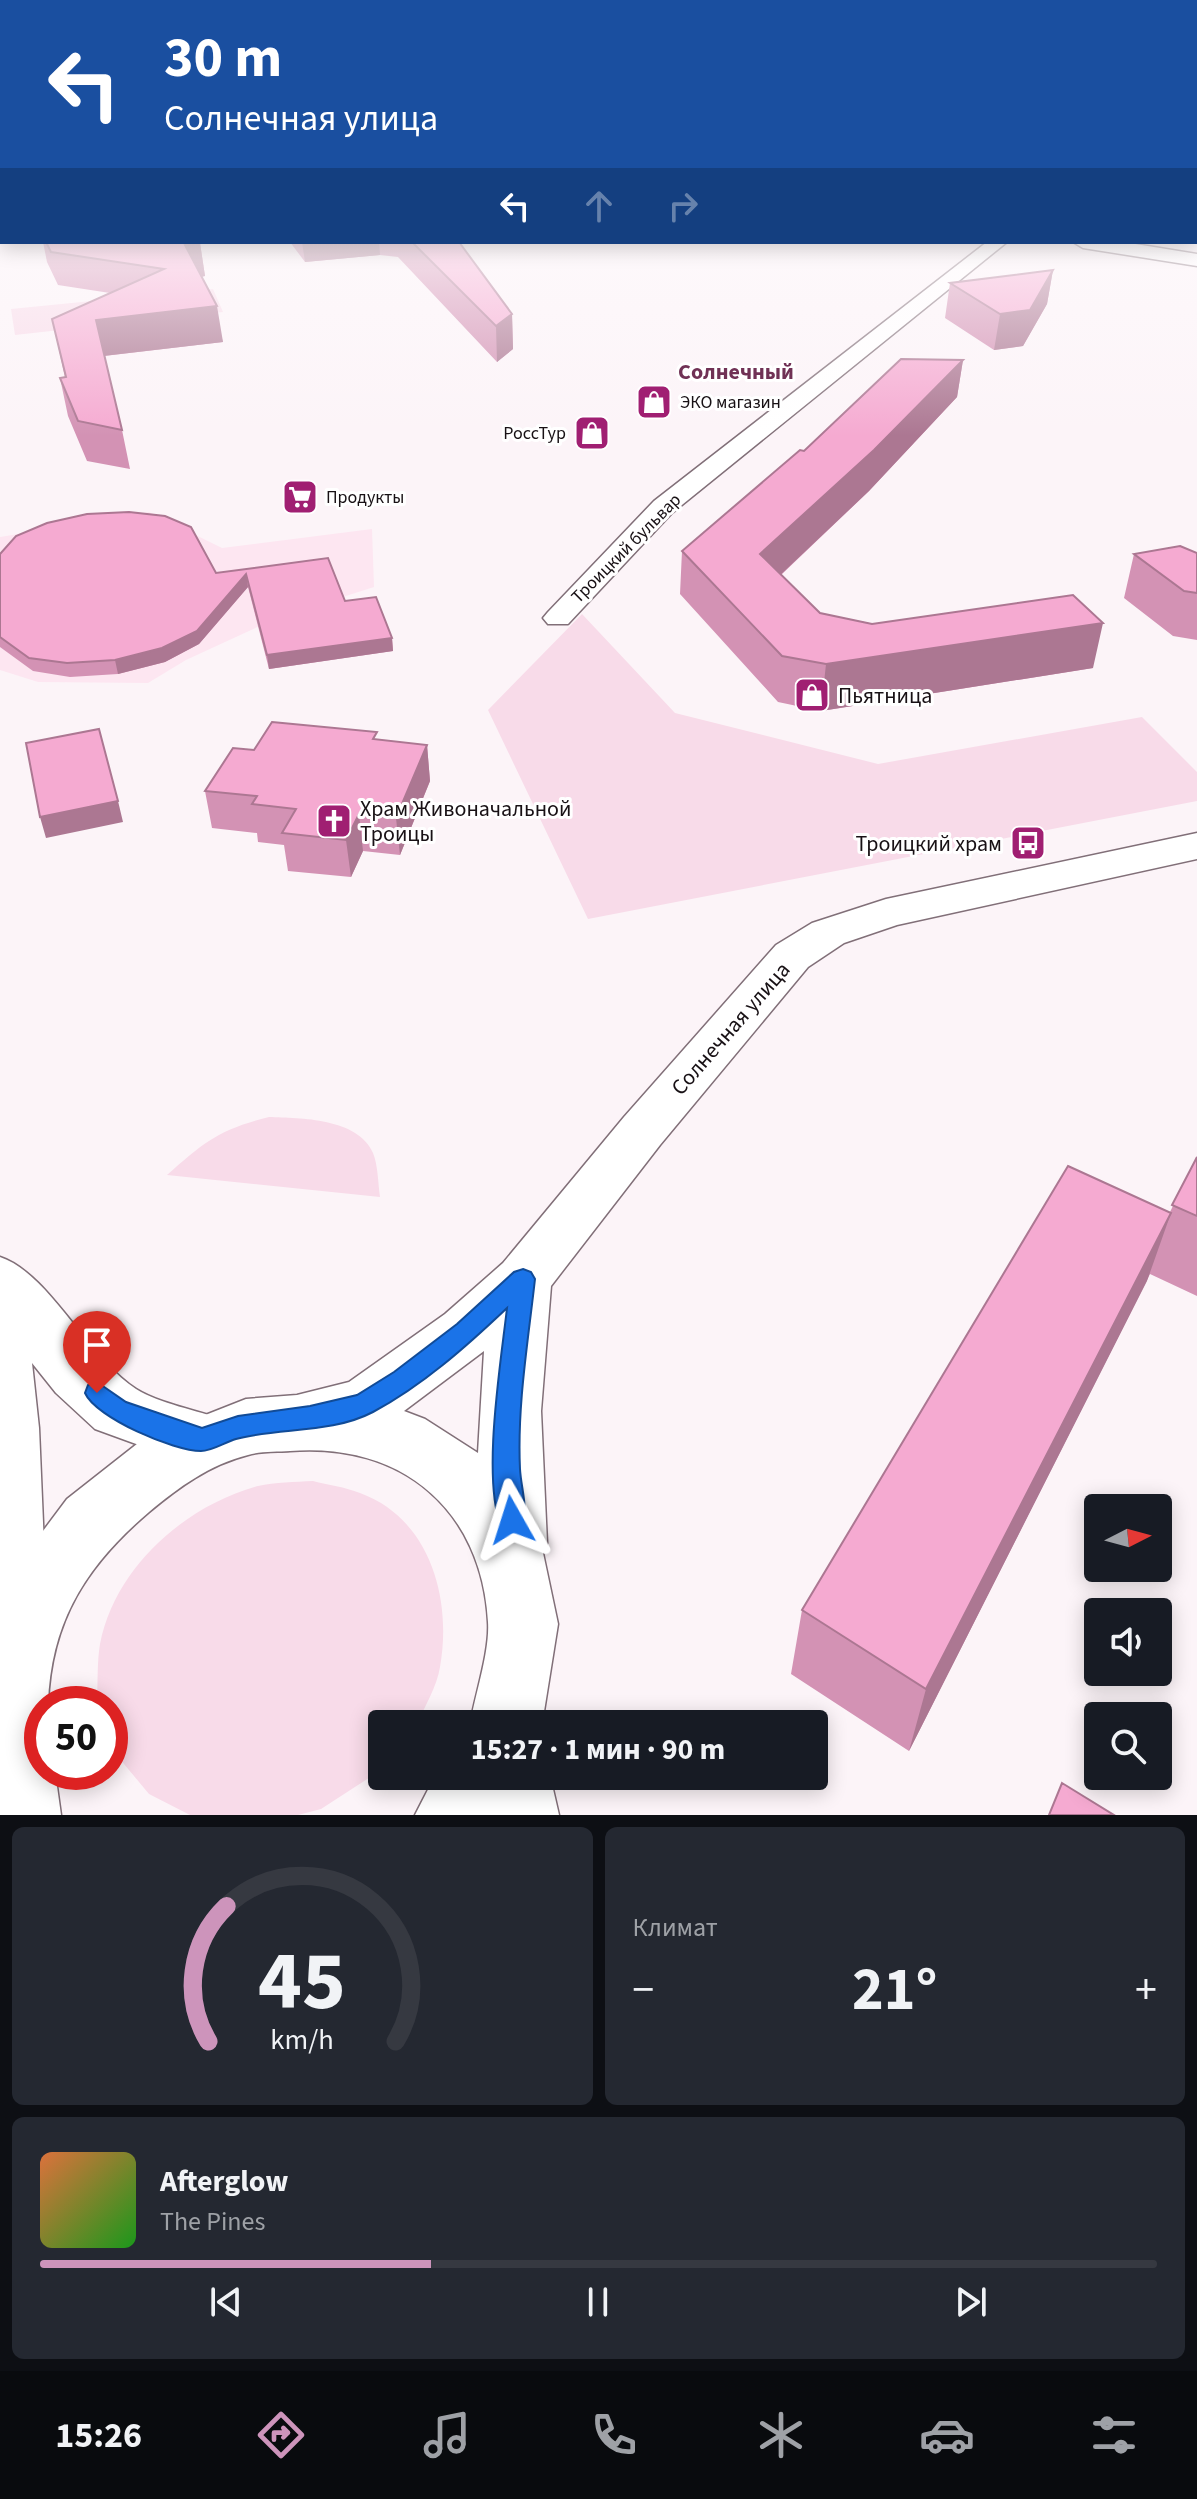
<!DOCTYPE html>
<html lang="ru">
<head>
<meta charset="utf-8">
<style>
	body { margin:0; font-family:"Source Sans 3",sans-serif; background:#242831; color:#f1f3f6; height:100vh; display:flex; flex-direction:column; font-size:30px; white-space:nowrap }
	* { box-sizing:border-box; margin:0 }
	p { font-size:26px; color:#9ea1a6 }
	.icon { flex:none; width:44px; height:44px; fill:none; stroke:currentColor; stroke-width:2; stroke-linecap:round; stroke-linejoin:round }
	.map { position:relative; height:1815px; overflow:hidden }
	.details { display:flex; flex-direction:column; gap:12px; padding:12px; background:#0d0f14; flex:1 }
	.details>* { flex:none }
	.hud { position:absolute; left:0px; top:0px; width:1198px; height:244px; box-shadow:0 4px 20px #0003; background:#1a4fa0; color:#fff; overflow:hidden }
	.needle { width:52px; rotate:84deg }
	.buttons { position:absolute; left:1084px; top:1494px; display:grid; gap:16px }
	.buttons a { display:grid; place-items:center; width:88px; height:88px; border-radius:8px; background:#171b24; box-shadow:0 4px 20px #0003; font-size:40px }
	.speed { position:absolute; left:24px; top:1686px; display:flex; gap:16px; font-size:40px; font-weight:700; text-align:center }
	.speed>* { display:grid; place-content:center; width:104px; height:104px; border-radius:50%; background:#171b24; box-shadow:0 4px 20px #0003; line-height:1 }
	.speed .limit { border:12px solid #d22; background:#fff; color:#111 }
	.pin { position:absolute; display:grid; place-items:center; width:68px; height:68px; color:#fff; margin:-82px -34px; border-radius:50% 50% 50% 0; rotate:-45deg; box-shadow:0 0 8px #0007 }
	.pin .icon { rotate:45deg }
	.me { position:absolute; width:88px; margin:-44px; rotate:354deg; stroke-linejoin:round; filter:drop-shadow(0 0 6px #0008) }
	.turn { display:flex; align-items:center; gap:28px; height:168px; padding:0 32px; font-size:36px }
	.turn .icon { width:104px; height:104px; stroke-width:2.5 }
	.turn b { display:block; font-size:56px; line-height:68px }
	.lanes { display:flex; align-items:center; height:76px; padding:0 32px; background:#0003; justify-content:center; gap:40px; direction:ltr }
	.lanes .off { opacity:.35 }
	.big { font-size:60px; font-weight:700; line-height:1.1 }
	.details .card { flex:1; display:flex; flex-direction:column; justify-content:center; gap:12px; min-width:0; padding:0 28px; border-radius:12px; background:#242831 }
	.details .dial { align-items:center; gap:0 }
	.dial svg { height:208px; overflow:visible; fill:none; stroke:#363941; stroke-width:7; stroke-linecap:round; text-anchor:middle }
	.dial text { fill:#f1f3f6; stroke:none }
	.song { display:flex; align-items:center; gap:24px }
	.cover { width:96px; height:96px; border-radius:12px; background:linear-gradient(135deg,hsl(20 70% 55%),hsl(120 70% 35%)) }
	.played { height:8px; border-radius:4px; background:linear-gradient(90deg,#cd94bb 35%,#363941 35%) }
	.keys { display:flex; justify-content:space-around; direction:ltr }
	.heat { display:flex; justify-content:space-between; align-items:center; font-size:44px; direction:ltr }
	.details .tiles { flex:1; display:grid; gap:12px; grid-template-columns:1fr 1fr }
	.card:last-child { grid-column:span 2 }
	.trip { position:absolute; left:368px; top:1710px; width:460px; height:80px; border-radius:8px; background:#171b24; box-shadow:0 4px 20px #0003; font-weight:700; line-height:80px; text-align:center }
	.tab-bar { display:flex; height:128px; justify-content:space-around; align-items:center; background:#090b0e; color:#9ea1a6 }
	.tab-bar .icon { width:56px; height:56px }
	.tab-bar .current { color:#cd94bb }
	.tab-bar b { font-size:36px; color:#f1f3f6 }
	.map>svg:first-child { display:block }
	.built { fill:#fde6f1 }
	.green { fill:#f8dbe9 }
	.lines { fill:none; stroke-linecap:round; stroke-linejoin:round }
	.pedestrian-casing { stroke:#816f78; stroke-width:3 }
	.tertiary-casing { stroke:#816f78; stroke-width:3 }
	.secondary-casing { stroke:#816f78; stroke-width:3 }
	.pedestrian { fill:#fff; fill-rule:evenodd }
	.tertiary { fill:#fff; fill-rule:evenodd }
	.secondary { fill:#fff; fill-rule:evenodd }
	.wall { fill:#d392b4 }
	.shaded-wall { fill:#ac7792 }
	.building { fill:#f5aad1; stroke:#ac7792; stroke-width:2 }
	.route { fill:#1a73e8; stroke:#114b97; stroke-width:2 }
	.labels { text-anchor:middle; stroke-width:6; stroke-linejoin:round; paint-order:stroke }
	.far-poi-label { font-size:18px; fill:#181115; stroke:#fff; text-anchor:start }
	.far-street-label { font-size:18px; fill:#181115; stroke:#fff }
	.far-quarter-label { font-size:22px; font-weight:bold; fill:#703155; stroke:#fff }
	.poi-label { font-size:22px; fill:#181115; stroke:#fff; text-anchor:start }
	.street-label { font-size:22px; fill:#181115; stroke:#fff }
</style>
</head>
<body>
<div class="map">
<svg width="1197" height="1815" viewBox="0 0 1197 1815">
	<rect width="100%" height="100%" fill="#fcf4f8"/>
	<path class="built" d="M 149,512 L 222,548 L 372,529 L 374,587 L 277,618 L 186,660 L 148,683 L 38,682 L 0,670 L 0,537 Z"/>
	<path class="green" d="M 213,289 L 223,312 L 15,335 L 11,309 Z
		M 582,614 L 675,713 L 878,764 L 1142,717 L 1197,772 L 1197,801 L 588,919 L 488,710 Z
		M 269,1117 C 300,1118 358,1118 373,1153 C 378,1165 378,1183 380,1197 L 167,1175 C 204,1142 220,1129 269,1117 Z
		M 313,1481 C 328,1485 345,1487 360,1493 C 431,1519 452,1600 440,1667 C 437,1686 425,1706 417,1724 L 382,1724 L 382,1766 L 375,1774 L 321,1809 L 298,1815 L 190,1815 L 149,1794 L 114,1752 L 110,1739 L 110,1704 L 98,1704 L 97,1699 C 98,1681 97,1662 100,1644 C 115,1567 185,1506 258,1486 C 275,1482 295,1482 313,1481 Z"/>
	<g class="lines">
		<defs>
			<path id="pedestrian" d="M 987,242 L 1007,242 L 672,513 L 568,624 L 548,624 L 543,618 L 548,612 L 654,501 Z"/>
			<path id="tertiary" d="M 1073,242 L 1123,242 L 1197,254 L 1197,266 L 1083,248 Z
				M 0,1257 C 49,1273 87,1357 136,1389 C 160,1404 197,1410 224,1420 L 233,1440 L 224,1460 L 202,1468 L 95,1429 L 56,1393 L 32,1363 L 39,1428 L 48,1641 L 38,1665 L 13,1676 L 0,1670 Z"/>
			<path id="secondary" d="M 1197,833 L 1197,859 L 897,925 L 844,943 L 808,967 L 660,1145 L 551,1286 L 541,1411 L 547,1543 L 543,1553 L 558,1624 L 542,1724 L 470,1724 C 475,1695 490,1651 488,1622 C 482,1510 402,1442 290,1451 C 277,1452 261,1451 248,1455 C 209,1465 179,1487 149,1512 C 87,1565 51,1620 48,1704 L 42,1704 L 42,1772 L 55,1772 L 61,1815 L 0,1815 L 0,1609 L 25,1555 L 67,1499 L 142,1440 L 246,1399 L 297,1395 L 349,1382 L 445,1314 L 503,1263 L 624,1117 L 776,945 L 812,923 L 886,899 ZM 484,1351 L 478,1453 L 425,1419 L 404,1411 Z
				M 435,1776 L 550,1776 L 559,1815 L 415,1815 Z"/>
		</defs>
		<use href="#pedestrian" class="pedestrian-casing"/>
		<use href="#tertiary" class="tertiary-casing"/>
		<use href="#secondary" class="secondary-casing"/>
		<use href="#pedestrian" class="pedestrian"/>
		<use href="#tertiary" class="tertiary"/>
		<use href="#secondary" class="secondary"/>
	</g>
	<path class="wall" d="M 43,242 L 200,242 L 200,243 L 205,276 L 202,277 L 223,342 L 104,356 L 122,430 L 130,469 L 87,461 L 68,416 L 60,378 L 65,377 L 52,319 L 110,293 L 58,285 L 47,262 Z
		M 290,242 L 459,242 L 512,314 L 513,349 L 497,362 L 398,257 L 380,255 L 305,262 Z
		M 1053,270 L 1047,304 L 1023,346 L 994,350 L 945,318 L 950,283 Z
		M 963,360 L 957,397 L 869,491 L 781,575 L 820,613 L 1093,668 L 821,711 L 778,702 L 680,594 L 682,551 L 804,451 Z
		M 1197,553 L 1197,640 L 1173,636 L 1124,598 L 1134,554 Z
		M 0,554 L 216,573 L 328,558 L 345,601 L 392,638 L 393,651 L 269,669 L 248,587 L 199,644 L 165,662 L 118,674 L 70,677 L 33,671 L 0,647 Z
		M 378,740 L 427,745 L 430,781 L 400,855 L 363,851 L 351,877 L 288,871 L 284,845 L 258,842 L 257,833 L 212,828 L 205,791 Z
		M 1197,1157 L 1197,1296 L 1150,1274 L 909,1751 L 791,1674 L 802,1610 L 1170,1212 Z"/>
	<path class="shaded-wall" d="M 302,242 L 379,242 L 380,255 L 305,262 Z
		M 200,243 L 205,276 L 190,278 L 185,245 Z
		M 1053,270 L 1047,304 L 1023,346 L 994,350 L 1000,314 Z
		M 217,306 L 223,342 L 103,356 L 96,320 Z
		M 512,314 L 513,349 L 497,362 L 496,326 Z
		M 963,360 L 957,397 L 869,491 L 757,597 L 760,554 Z
		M 246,574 L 248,587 L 199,644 L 165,662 L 118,674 L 115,660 Z
		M 1103,623 L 1093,668 L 821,711 L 826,664 Z
		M 392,638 L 393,651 L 269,669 L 267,655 Z
		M 427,745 L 430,781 L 400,855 L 396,818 Z
		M 118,801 L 123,822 L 46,838 L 40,817 Z
		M 359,814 L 363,851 L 351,877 L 346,840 Z
		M 1171,1213 L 1147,1281 L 909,1751 L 926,1689 Z"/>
	<path class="building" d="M 46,242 L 200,242 L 200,243 L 185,245 L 217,306 L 96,320 L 122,430 L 78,421 L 60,378 L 66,377 L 52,319 L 164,269 L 51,252 Z
		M 412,242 L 459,242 L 512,314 L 496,326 Z
		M 1053,270 L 1030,310 L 1000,314 L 950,283 Z
		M 901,359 L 963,360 L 874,450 L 760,554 L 820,613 L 872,624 L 1073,595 L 1103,623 L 826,664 L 782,656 L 682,551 L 800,450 L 804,451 Z
		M 129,512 L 165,516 L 191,527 L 216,573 L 328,558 L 345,601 L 376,597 L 392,638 L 267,655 L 246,574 L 197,631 L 162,648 L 115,660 L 67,663 L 29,658 L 0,637 L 0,554 L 16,536 L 47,523 L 87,514 Z
		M 1180,546 L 1197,553 L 1197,593 L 1184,591 L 1134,554 Z
		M 272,722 L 377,732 L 373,739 L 427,745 L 396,818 L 359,814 L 346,840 L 282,833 L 296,809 L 252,804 L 257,796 L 205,791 L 233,748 L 254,750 Z
		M 99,729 L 118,801 L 40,817 L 26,743 Z
		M 1197,1157 L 1197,1216 L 1172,1205 Z
		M 1068,1166 L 1171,1213 L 926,1689 L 802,1610 Z
		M 1062,1783 L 1114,1815 L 1049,1815 Z"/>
	<linearGradient id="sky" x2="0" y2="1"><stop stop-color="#adb7e2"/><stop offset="0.42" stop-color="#fefafc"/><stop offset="1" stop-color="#fefafc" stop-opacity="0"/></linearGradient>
	<rect width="1197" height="436" fill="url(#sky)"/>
	<path class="route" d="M 523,1269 L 531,1272 L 535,1279 C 528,1342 517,1406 520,1469 C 521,1488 529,1511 522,1529 L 512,1533 L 502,1529 C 481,1481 501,1362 507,1308 C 467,1346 422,1386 373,1412 C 331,1434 280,1427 236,1439 C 225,1442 212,1451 201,1451 C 174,1451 96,1418 85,1393 L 88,1385 L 97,1382 L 126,1402 L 202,1428 L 238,1416 L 310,1406 L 357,1395 L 394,1372 L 457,1324 L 514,1272 Z"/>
	<defs>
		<symbol id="shop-square" viewBox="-11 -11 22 22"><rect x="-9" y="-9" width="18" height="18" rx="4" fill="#a01f72" stroke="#fff"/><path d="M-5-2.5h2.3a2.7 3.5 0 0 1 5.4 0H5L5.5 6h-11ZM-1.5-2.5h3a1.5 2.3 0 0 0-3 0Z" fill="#fff"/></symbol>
		<symbol id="supermarket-square" viewBox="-11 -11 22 22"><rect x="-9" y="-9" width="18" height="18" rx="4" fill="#a01f72" stroke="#fff"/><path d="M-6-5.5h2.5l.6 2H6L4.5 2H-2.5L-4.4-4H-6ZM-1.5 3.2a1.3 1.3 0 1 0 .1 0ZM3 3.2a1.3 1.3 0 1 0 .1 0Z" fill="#fff"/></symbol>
		<symbol id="church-square" viewBox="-11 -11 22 22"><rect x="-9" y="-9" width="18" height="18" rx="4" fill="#a01f72" stroke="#fff"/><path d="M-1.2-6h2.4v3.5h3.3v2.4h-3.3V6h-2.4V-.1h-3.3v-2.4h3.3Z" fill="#fff"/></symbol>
		<symbol id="bus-square" viewBox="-11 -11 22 22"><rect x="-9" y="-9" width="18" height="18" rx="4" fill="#a01f72" stroke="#fff"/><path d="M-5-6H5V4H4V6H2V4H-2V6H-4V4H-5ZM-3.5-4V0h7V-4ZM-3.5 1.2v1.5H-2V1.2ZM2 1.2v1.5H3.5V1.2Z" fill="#fff"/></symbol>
	</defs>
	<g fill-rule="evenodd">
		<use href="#shop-square" x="634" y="382" width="40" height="40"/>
		<use href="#shop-square" x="572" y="413" width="40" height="40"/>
		<use href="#supermarket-square" x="280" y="477" width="40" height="40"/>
		<use href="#shop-square" x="792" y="675" width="40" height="40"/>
		<use href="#church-square" x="314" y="801" width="40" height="40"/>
		<use href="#bus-square" x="1008" y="823" width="40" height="40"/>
	</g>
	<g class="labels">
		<g class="far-poi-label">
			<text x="680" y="408">ЭКО магазин</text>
			<text x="566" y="439" text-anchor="end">РоссТур</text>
			<text x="326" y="503">Продукты</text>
		</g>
		<g class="far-street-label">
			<text transform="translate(626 548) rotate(-45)" y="6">Троицкий бульвар</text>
		</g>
		<g class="far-quarter-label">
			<text x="736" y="379">Солнечный</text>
		</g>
		<g class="poi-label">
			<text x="838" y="703">Пьятница</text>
			<text x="360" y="816">Храм Живоначальной<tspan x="360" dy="25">Троицы</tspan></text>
			<text x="1002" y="851" text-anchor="end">Троицкий храм</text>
		</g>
		<g class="street-label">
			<text transform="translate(730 1028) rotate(-49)" y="8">Солнечная улица</text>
		</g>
	</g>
</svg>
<div class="buttons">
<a><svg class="needle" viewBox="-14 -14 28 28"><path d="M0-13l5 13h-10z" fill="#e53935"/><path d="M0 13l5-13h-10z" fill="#9ea1a6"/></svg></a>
<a><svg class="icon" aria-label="sound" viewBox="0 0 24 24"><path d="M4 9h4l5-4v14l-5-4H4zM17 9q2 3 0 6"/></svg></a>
<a><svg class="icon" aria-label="search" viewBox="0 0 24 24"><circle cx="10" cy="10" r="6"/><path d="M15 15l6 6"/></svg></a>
</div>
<div class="speed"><div class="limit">50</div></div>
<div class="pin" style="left:97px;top:1393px;background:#d93025"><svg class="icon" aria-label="arrive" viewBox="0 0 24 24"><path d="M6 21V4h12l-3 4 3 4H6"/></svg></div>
<svg class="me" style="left:512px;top:1520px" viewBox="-20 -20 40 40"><path d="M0-17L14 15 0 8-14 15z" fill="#1a73e8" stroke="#fff" stroke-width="4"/></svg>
<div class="trip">15:27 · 1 мин · 90 m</div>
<div class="hud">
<div class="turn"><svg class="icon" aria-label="left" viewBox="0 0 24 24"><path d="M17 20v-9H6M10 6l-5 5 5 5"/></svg><div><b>30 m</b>Солнечная улица</div></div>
<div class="lanes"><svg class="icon" aria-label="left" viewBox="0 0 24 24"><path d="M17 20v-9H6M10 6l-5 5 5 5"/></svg><svg class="icon off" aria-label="ahead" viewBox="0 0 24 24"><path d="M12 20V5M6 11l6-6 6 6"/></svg><svg class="icon off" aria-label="right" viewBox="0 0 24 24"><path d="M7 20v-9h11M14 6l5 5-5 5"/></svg></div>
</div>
</div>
<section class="details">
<div class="tiles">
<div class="card dial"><svg viewBox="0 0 100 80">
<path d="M14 69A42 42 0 1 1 86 69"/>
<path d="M14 69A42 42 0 0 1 21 17" stroke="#cd94bb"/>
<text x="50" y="56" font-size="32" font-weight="700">45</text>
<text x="50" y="72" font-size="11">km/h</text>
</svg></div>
<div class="card"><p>Климат</p>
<div class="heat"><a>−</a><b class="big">21°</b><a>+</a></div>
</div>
<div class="card">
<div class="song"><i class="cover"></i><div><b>Afterglow</b><p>The Pines</p></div></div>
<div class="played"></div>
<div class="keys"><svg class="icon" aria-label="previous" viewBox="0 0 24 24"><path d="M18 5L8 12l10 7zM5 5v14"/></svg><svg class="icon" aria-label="pause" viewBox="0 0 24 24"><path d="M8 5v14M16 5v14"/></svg><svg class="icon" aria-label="next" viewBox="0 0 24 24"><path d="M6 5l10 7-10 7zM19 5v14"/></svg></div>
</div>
</div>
</section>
<nav class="tab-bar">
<b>15:26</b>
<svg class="icon current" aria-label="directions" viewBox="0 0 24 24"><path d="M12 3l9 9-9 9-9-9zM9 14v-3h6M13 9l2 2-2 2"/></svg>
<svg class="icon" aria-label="music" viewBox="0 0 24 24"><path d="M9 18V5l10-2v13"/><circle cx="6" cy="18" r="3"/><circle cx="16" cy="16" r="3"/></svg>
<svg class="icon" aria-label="phone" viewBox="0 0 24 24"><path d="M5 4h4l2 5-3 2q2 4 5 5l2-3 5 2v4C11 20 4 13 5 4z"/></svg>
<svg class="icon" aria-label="climate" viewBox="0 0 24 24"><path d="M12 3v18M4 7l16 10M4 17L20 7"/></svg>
<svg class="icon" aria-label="car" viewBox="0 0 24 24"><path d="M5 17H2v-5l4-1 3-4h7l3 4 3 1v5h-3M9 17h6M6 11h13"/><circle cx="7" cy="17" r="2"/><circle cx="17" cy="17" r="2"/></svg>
<svg class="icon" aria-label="filters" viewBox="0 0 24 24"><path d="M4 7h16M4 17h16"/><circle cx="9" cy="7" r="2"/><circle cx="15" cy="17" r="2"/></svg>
</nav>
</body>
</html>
